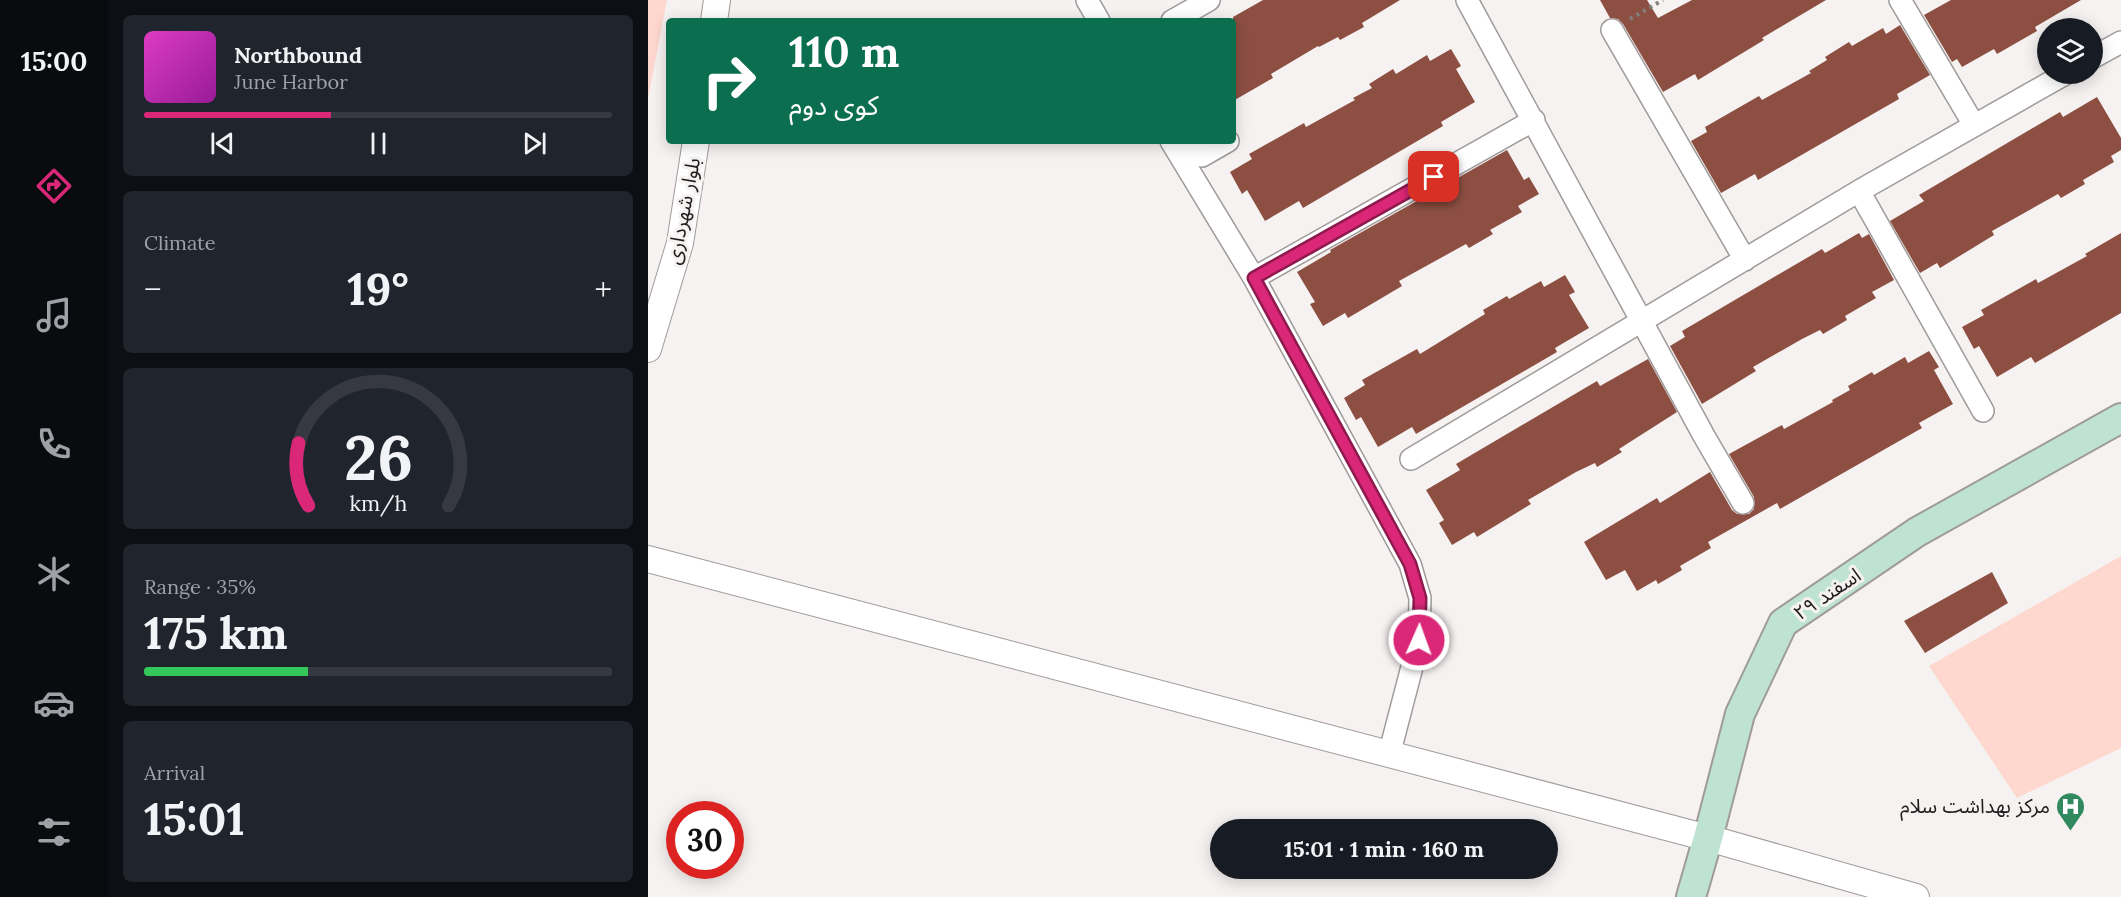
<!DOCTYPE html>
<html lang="en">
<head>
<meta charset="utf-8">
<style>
	body { margin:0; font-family:Lora,"Noto Sans Arabic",serif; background:#20242c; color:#f1f3f6; height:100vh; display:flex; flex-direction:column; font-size:22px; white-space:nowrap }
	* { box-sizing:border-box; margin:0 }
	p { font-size:20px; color:#9ea1a6 }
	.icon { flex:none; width:33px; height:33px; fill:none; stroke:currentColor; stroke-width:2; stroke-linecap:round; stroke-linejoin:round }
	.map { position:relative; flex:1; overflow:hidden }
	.side { display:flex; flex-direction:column; gap:15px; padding:15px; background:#0d0f14; width:540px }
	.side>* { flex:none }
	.hud { position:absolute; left:18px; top:18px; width:570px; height:126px; border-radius:6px; box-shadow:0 3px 15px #0003; background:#0b6e4f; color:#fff; overflow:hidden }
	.controls { position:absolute; left:1389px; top:18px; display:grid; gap:12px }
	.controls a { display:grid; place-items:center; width:66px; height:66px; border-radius:50%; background:#171b24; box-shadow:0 3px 15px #0003; font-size:30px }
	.speed { position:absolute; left:18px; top:801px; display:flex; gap:12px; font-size:30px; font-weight:700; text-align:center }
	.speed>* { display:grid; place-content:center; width:78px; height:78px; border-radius:50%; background:#171b24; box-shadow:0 3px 15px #0003; line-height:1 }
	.speed .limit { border:9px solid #d22; background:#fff; color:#111 }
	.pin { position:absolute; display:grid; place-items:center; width:51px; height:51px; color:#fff; margin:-26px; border-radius:12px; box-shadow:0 3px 9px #0006 }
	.me { position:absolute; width:66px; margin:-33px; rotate:2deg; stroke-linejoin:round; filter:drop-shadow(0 0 4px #0008) }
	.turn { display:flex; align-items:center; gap:21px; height:126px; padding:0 24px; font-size:27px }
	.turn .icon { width:78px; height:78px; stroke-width:2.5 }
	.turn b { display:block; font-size:42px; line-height:51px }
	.big { font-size:45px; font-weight:700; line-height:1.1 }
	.side .tile { flex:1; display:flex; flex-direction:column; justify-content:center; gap:9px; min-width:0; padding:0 21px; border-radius:9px; background:#20242c }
	.side .dial { align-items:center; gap:0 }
	.dial svg { height:156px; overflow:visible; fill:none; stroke:#363941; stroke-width:7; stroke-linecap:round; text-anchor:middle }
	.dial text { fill:#f1f3f6; stroke:none }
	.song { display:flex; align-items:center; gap:18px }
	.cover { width:72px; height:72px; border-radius:9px; background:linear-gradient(135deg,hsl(310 70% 55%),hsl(300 70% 35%)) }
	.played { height:6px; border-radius:3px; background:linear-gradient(90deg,#db2777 40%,#363941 40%) }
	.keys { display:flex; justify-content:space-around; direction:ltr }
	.heat { display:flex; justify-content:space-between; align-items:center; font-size:33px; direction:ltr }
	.charge { height:9px; border-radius:4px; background:linear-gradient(90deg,#34c759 35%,#363941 0) }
	.trip { position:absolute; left:562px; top:819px; width:348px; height:60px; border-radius:30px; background:#171b24; box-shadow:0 3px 15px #0003; font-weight:700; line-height:60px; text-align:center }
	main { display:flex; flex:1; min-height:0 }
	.tab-bar { display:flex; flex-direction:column; width:108px; justify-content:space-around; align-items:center; background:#090b0e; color:#9ea1a6 }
	.tab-bar .icon { width:42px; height:42px }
	.tab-bar .active { color:#db2777 }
	.tab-bar b { font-size:27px; color:#f1f3f6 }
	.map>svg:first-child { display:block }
	.green { fill:#fed8cf }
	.building { fill:#8d4f42 }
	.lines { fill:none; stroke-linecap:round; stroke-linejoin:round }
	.minor-casing { stroke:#9f9b9a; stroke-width:24 }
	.tertiary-casing { stroke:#9f9b9a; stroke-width:28 }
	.secondary-casing { stroke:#9f9b9a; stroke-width:32 }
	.path { stroke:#817f7e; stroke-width:4; stroke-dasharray:3 4.5; stroke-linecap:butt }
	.minor { stroke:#fff; stroke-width:21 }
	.tertiary { stroke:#fff; stroke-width:26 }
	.secondary { stroke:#bfe3d3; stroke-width:28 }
	.route-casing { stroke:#8e194d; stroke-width:15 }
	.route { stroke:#db2777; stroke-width:10 }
	.labels { text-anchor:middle; stroke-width:6; stroke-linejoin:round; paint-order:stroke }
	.street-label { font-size:20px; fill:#1e1c1c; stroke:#f6f2f1 }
	.poi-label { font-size:20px; fill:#1e1c1c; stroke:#f6f2f1; text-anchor:end }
</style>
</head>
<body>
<main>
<nav class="tab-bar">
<b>15:00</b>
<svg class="icon active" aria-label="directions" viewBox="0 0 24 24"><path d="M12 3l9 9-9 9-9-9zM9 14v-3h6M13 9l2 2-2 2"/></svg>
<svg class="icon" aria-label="music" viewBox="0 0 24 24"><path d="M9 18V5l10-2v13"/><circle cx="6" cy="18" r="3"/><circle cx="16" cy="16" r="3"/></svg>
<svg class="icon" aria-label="phone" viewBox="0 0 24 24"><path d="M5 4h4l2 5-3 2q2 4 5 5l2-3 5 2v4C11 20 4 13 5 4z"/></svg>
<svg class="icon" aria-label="climate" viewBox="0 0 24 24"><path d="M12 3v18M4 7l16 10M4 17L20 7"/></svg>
<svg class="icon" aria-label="car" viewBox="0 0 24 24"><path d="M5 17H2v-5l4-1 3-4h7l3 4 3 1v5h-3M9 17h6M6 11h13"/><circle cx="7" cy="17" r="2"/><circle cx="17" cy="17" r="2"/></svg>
<svg class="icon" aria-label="filters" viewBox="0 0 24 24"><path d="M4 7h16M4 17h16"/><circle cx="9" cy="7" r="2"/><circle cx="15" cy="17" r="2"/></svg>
</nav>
<section class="side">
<div class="tile">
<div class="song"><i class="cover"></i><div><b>Northbound</b><p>June Harbor</p></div></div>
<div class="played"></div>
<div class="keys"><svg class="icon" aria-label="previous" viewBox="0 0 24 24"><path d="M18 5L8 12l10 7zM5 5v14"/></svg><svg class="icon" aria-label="pause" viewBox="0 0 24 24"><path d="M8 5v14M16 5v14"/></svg><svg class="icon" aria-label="next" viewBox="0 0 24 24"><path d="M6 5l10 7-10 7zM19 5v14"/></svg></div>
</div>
<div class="tile"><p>Climate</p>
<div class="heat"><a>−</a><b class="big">19°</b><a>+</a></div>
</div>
<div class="tile dial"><svg viewBox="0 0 100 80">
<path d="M14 69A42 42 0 1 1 86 69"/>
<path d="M14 69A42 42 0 0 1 9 37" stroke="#db2777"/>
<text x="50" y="56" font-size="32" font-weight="700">26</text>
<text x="50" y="72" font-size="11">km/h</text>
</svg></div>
<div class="tile"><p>Range · 35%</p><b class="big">175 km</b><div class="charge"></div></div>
<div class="tile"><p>Arrival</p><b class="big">15:01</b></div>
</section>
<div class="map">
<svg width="1473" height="897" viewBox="0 0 1473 897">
	<rect width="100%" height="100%" fill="#f6f2f1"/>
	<path class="green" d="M 0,0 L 19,0 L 0,99 Z
		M 1473,556 L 1473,748 L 1369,798 L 1281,666 Z"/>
	<path class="building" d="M 615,0 L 752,0 L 714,23 L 716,27 L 692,40 L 690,37 L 671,47 L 670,46 L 623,74 L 625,78 L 585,101 L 585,17 Z
		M 952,0 L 999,0 L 1010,18 L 1044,0 L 1178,0 L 1114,38 L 1116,40 L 1050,80 L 1047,74 L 1015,92 L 975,24 L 970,19 L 962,18 Z
		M 1303,0 L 1433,0 L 1387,27 L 1389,31 L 1349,54 L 1346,49 L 1314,67 L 1309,59 L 1304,62 L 1276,15 Z
		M 1252,25 L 1282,75 L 1249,94 L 1251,99 L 1110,180 L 1107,174 L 1073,193 L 1043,141 L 1059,132 L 1057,127 L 1111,96 L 1114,100 L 1163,73 L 1161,71 L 1179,60 L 1177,57 L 1201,42 L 1204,46 L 1235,28 L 1238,34 Z
		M 803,49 L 813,66 L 808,69 L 827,102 L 793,122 L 795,126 L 655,208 L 651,201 L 617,221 L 599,190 L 594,194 L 582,172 L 604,159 L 601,154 L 656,123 L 658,127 L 707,100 L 705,98 L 724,88 L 721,84 L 745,69 L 748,74 L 779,55 L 782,61 Z
		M 1449,97 L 1473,138 L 1473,150 L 1463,156 L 1466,162 L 1435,180 L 1437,184 L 1413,198 L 1410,194 L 1344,231 L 1346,235 L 1292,268 L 1289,263 L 1272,273 L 1242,221 L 1276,201 L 1271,195 L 1412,112 L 1415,117 Z
		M 859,150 L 876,180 L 881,177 L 891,194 L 870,206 L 874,212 L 842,230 L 845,234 L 821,248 L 818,244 L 751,281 L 754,286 L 700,318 L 697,313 L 675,326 L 662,304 L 667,302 L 649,272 L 683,252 L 682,250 Z
		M 1211,233 L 1214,238 L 1221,234 L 1246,280 L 1224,292 L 1228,298 L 1197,316 L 1199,320 L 1175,334 L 1172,330 L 1154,339 L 1105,367 L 1108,371 L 1054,404 L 1022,346 L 1037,337 L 1034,331 L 1174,249 L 1177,253 Z
		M 1473,233 L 1473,313 L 1387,363 L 1383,357 L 1349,377 L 1331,346 L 1326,349 L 1314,327 L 1336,315 L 1333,310 L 1388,279 L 1390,283 L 1439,256 L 1437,254 Z
		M 917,275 L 927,292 L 921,295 L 941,328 L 907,348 L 909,352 L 768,434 L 764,427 L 730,447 L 713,417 L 708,420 L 696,398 L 717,385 L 714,380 L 769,349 L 772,354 L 837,314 L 835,310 L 859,296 L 861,299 L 893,281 L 896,287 Z
		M 1281,351 L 1291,367 L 1286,370 L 1305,404 L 1271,423 L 1274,428 L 1132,509 L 1129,503 L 1060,542 L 1063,548 L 1032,566 L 1034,570 L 1010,584 L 1008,580 L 989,591 L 977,570 L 958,580 L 936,542 L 1009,498 L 1012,503 L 1062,472 L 1084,510 L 1089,514 L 1101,514 L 1106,509 L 1106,497 L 1081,454 L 1134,425 L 1136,429 L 1185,402 L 1184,400 L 1202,390 L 1200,386 L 1224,372 L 1226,375 L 1257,357 L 1260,363 Z
		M 1000,359 L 1029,412 L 971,449 L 974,452 L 949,467 L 947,463 L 928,472 L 880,500 L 883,504 L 829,537 L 826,532 L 804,545 L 791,523 L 796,520 L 778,490 L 812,470 L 808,464 L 949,381 L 952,386 Z
		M 1344,572 L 1360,603 L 1277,653 L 1256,621 Z"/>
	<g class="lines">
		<defs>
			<path id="minor" d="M 439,0 L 451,21
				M 819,0 L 1056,436 L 1095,503
				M 1252,0 L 1326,125
				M 524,21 L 561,0
				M 964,30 L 1097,260
				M 1444,58 L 1473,42
				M 523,141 L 606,278 L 762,564 L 772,598 L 771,640 L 741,755
				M 545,141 L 554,156 L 580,141
				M 1211,191 L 1335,411
				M 606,278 L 886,120
				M 763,459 L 1211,191 L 1417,74"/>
			<path id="tertiary" d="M 66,21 L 69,0
				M 0,349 L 32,243 L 48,141
				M 0,559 L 1060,838 L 1268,897"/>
			<path id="secondary" d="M 1043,897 L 1060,838 L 1092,714 L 1135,623 L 1269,532 L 1473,418"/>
		</defs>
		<use href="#minor" class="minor-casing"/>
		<use href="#tertiary" class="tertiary-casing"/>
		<use href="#secondary" class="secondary-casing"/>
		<path class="path" d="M 982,19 L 1015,0"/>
		<use href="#minor" class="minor"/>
		<use href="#tertiary" class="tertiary"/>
		<use href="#secondary" class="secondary"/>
	</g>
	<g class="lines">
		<defs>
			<path id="route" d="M 771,640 L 772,598 L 762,564 L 606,278 L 786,177"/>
		</defs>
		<use href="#route" class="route-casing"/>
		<use href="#route" class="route"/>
	</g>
	<defs>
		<symbol id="hospital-pin" viewBox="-11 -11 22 30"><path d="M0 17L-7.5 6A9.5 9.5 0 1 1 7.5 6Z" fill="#318a5f" stroke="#f6f2f1"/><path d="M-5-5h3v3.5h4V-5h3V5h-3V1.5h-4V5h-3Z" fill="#fff"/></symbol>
	</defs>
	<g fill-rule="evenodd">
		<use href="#hospital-pin" x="1406" y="790" width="33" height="45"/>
	</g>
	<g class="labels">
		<g class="street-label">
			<text transform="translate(35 211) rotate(-79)" y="7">بلوار شهرداری</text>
			<text transform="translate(1179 594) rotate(-34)" y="7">۲۹ اسفند</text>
		</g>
		<g class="poi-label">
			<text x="1402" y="813">مرکز بهداشت سلام</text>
		</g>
	</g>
</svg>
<div class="controls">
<a><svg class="icon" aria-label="layers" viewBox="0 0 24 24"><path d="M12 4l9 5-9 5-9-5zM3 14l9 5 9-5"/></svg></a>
</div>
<div class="speed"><div class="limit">30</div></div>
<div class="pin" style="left:786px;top:177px;background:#d93025"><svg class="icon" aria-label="arrive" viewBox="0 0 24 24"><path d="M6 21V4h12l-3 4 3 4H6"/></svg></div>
<svg class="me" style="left:771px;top:640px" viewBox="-20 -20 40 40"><circle r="17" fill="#db2777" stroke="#fff" stroke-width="3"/><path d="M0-11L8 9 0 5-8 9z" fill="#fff"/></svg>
<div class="trip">15:01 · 1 min · 160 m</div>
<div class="hud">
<div class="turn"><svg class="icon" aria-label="right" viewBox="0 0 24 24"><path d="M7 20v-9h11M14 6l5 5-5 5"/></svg><div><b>110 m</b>کوی دوم</div></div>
</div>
</div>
</main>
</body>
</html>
